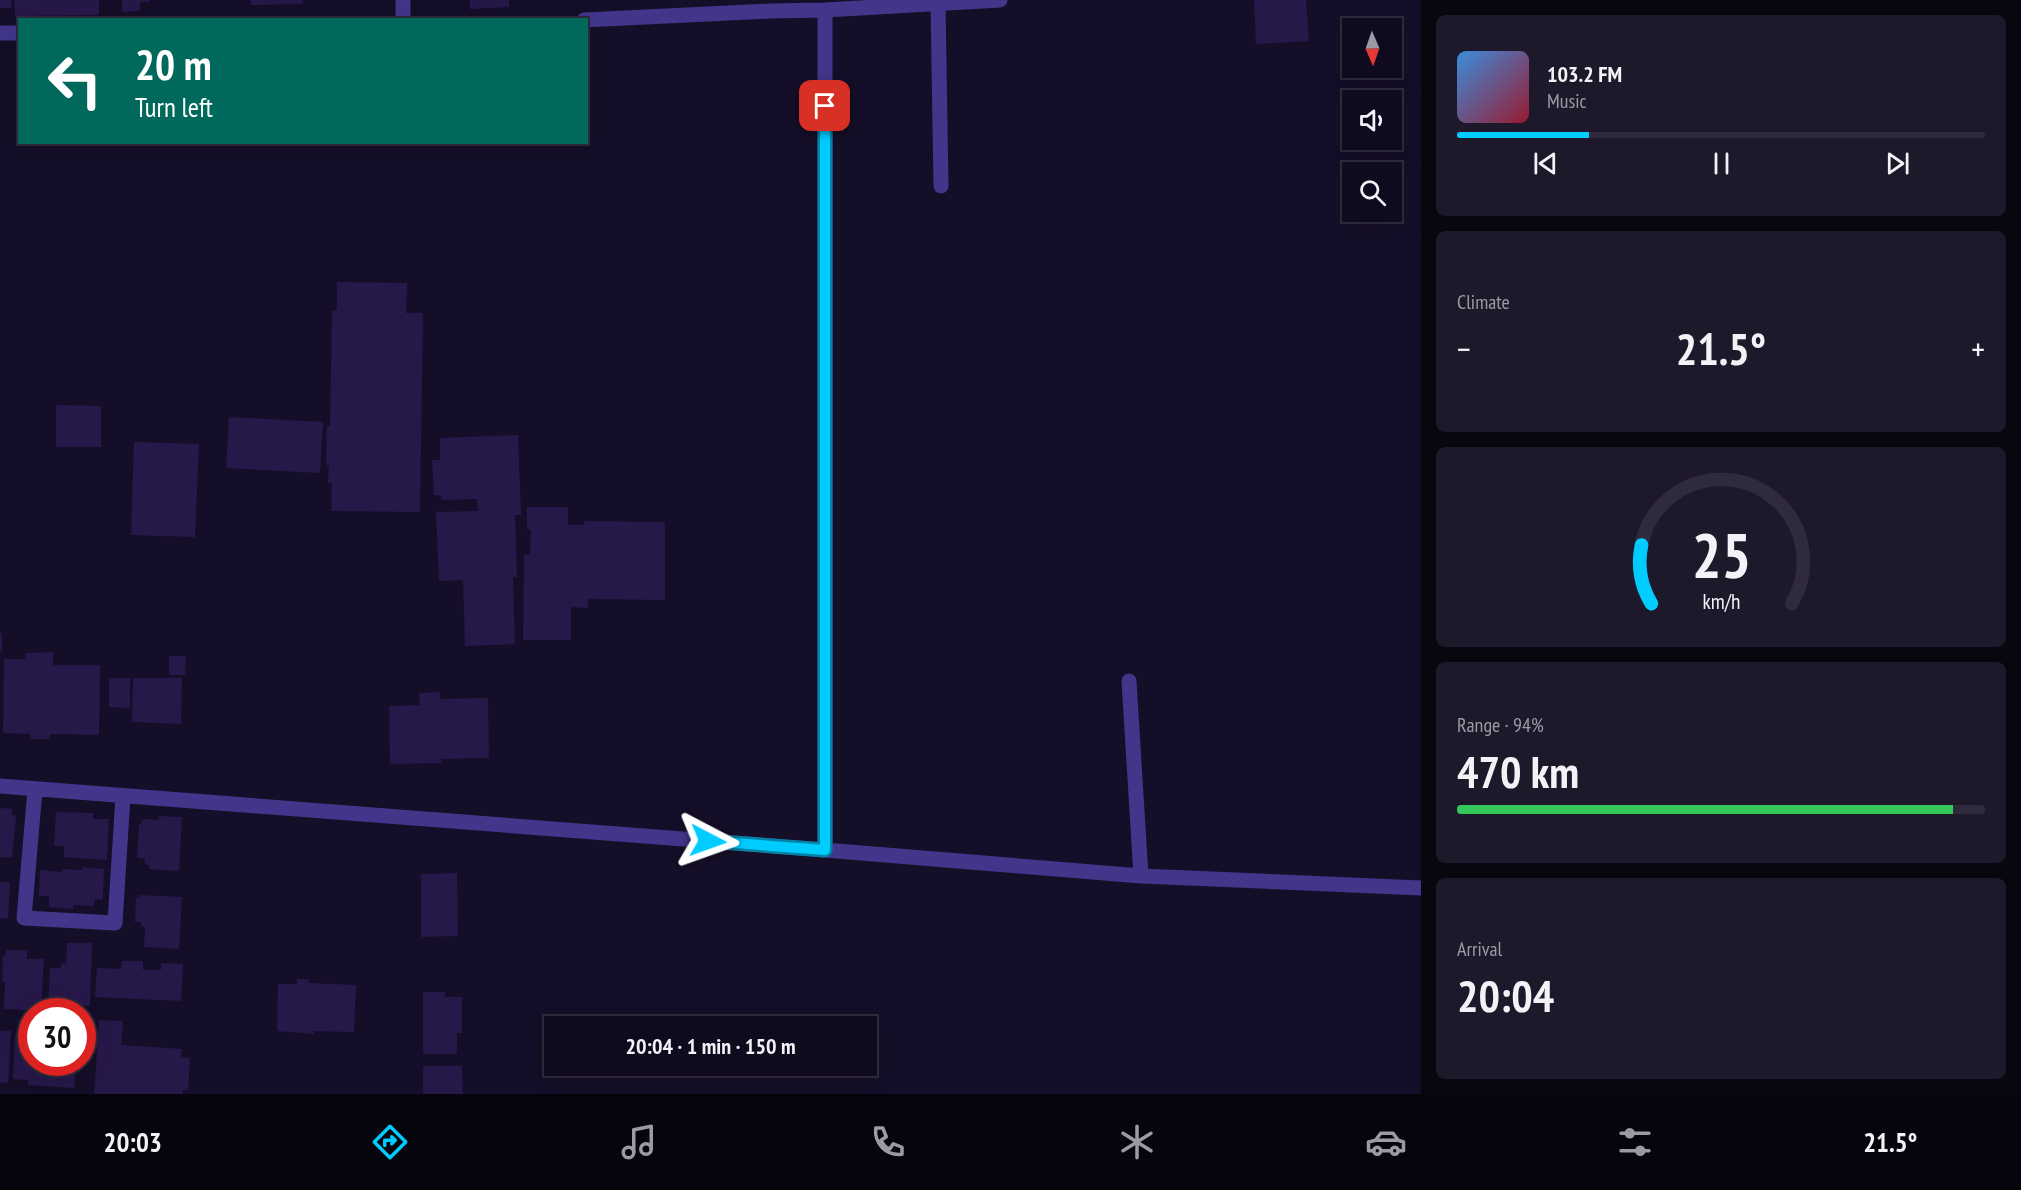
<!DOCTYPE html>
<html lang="en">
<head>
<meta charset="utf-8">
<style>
	body { margin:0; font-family:"PT Sans Narrow",sans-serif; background:#1e182b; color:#f1f3f6; height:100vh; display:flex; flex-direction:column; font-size:22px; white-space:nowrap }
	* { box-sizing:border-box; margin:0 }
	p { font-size:20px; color:#9c9aa4 }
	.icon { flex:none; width:33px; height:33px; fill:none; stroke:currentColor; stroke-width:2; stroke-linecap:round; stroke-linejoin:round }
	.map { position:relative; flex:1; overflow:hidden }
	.sheet { display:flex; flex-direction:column; gap:15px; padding:15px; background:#090610; width:600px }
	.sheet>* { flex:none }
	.banner { position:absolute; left:18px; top:18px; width:570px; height:126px; border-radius:0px; box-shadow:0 6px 24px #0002,0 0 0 2px #302b3c; background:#00695c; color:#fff; overflow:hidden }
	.needle { width:39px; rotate:178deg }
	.fabs { position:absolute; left:1342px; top:18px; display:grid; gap:12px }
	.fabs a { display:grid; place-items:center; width:60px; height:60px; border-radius:0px; background:#100a1e; box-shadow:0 6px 24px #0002,0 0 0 2px #302b3c; font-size:30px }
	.speed { position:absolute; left:18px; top:998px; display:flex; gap:12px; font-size:30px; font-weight:700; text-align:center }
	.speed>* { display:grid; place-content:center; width:78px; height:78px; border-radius:50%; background:#100a1e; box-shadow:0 6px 24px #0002,0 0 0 2px #302b3c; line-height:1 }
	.speed .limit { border:9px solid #d22; background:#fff; color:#111 }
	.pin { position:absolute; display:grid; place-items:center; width:51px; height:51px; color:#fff; margin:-26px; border-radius:12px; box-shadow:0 3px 9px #0006 }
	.me { position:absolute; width:66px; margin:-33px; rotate:94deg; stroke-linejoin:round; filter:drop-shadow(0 0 4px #0008) }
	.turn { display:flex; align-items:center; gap:21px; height:126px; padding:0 18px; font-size:27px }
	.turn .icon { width:78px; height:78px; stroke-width:2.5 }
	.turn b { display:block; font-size:42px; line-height:51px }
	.big { font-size:45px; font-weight:800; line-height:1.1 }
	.sheet .widget { flex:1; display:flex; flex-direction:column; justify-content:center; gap:9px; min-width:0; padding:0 21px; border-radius:9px; background:#1e182b }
	.sheet .dial { align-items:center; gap:0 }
	.dial svg { height:156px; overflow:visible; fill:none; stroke:#302b3c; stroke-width:7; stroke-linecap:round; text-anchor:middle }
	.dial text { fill:#f1f3f6; stroke:none }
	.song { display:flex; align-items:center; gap:18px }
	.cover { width:72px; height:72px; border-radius:9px; background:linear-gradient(135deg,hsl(210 70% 55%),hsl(350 70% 35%)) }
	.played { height:6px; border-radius:3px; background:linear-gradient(90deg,#0cf 25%,#302b3c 25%) }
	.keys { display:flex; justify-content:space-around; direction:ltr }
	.heat { display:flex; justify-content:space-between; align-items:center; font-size:33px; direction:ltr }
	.charge { height:9px; border-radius:4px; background:linear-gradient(90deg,#34c759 94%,#302b3c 0) }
	.trip { position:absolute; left:544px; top:1016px; width:333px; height:60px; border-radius:0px; background:#100a1e; box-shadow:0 6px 24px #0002,0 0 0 2px #302b3c; font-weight:800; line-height:60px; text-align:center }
	.tab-bar { display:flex; height:96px; justify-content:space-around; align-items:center; background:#06040c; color:#9c9aa4 }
	.tab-bar .icon { width:42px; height:42px }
	.tab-bar .on { color:#0cf }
	.tab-bar b { font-size:27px; color:#f1f3f6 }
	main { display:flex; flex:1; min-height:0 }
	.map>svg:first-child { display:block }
	.building { fill:#27184a }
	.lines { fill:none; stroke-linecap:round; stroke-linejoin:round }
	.minor { stroke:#41368a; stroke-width:15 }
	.route-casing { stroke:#0085a6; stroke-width:15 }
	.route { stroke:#0cf; stroke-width:10 }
</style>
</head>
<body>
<main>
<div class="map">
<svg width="1421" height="1094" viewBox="0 0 1421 1094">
	<rect width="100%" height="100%" fill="#150e28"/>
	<path class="building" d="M 0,0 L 11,0 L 12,8 L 0,8 Z
		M 14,0 L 99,0 L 99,15 L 15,16 Z
		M 122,0 L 150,0 L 150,2 L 140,2 L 140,11 L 122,12 Z
		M 251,0 L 302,0 L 303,4 L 251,5 Z
		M 470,0 L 509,0 L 509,7 L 470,9 Z
		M 1254,0 L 1306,0 L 1309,41 L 1256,44 Z
		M 337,282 L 407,283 L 406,313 L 423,313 L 420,512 L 331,511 L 332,483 L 328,483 L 329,465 L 326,465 L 327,426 L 330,426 L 332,311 L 337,310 Z
		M 56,405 L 101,406 L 101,447 L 56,447 Z
		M 229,417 L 323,422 L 320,473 L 226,468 Z
		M 518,435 L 521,515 L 515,515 L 517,577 L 513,577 L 515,644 L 465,646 L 463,580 L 439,581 L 436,512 L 478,511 L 477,499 L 442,500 L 441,495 L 434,495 L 432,460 L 440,460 L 440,438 Z
		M 134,442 L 199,444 L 195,537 L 131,535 Z
		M 527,507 L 568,507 L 568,525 L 584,525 L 584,521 L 665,522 L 665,600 L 588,599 L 588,608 L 571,607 L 571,640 L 523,640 L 524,555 L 530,555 L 531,529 L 527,529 Z
		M 0,633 L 2,633 L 2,652 L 0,652 Z
		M 53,652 L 53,665 L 100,665 L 99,735 L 50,734 L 49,739 L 30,739 L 30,734 L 3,733 L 4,659 L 26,659 L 26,653 Z
		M 169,656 L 186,656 L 185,675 L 169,675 Z
		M 109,678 L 130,678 L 130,708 L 109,707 Z
		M 133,678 L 182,678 L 181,724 L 132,722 Z
		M 440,692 L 440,699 L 488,698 L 489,758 L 441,759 L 441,763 L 390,764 L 389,706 L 420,705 L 419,693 Z
		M 0,808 L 12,809 L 12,815 L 16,816 L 12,858 L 0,857 Z
		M 56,812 L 93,813 L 93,819 L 109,819 L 107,860 L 64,857 L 64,846 L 54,846 Z
		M 158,816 L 182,817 L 179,871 L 149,869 L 149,865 L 145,864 L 145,858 L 137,858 L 139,824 L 142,823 L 142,819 L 159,820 Z
		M 82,867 L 104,869 L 103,900 L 95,899 L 94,906 L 74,905 L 73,909 L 49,907 L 49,896 L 39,896 L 40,870 L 61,872 L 62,869 L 83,870 Z
		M 457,873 L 458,936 L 421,937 L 421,874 Z
		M 0,882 L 10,882 L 8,919 L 0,918 Z
		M 139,895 L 182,897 L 179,949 L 144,947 L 145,927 L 141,926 L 141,922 L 135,922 L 136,898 L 139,898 Z
		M 67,943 L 92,943 L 90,1006 L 81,1006 L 81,1011 L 48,1011 L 50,968 L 61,968 L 61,963 L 66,964 Z
		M 6,950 L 27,950 L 27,959 L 44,959 L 41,1011 L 4,1009 L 5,982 L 2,982 L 3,956 L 6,956 Z
		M 122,961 L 143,961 L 143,970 L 161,970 L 161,963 L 183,964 L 181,1001 L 95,997 L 97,968 L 121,969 Z
		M 297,979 L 309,979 L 308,983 L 356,985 L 354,1032 L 314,1031 L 314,1034 L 277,1031 L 278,984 L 297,984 Z
		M 423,992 L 445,992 L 445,997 L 462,997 L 462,1033 L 457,1033 L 457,1054 L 423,1054 Z
		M 99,1020 L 123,1021 L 121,1045 L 182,1049 L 181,1057 L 190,1058 L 188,1090 L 183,1090 L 183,1094 L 94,1094 Z
		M 0,1031 L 11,1031 L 8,1083 L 0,1082 Z
		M 15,1034 L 32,1035 L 32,1062 L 81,1062 L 81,1067 L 76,1067 L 74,1088 L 28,1085 L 28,1080 L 13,1079 Z
		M 423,1066 L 462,1066 L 463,1094 L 423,1094 Z"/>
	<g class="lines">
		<path class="minor" d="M 403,0 L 403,20
			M 938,4 L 941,186
			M 825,10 L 825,850
			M 584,20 L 770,11 L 825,10 L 1000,0
			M 0,33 L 20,33
			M 1129,681 L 1141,876
			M 0,786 L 825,850 L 1141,876 L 1421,888
			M 35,790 L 24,918 L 115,923 L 123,796"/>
	</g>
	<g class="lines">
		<defs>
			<path id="route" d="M 708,841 L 825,850 L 825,106"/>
		</defs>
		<use href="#route" class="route-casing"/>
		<use href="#route" class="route"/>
	</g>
</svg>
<div class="fabs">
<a><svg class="needle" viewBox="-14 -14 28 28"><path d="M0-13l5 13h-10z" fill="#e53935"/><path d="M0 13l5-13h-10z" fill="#9c9aa4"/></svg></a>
<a><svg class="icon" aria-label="sound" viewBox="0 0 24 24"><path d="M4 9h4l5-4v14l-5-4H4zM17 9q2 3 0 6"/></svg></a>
<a><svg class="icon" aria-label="search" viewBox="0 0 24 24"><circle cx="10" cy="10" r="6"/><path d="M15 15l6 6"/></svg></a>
</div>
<div class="speed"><div class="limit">30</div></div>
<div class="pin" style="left:825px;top:106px;background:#d93025"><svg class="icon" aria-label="arrive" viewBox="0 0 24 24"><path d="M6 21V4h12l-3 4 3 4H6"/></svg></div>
<svg class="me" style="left:708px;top:841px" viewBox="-20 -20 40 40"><path d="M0-17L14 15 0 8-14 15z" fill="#0cf" stroke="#fff" stroke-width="4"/></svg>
<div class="trip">20:04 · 1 min · 150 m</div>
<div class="banner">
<div class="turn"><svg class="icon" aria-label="left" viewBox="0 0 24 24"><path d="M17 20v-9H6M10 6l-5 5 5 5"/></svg><div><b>20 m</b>Turn left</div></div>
</div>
</div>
<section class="sheet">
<div class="widget">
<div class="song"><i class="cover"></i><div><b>103.2 FM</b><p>Music</p></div></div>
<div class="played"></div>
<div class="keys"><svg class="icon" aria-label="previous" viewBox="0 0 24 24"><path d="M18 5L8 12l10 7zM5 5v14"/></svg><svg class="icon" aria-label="pause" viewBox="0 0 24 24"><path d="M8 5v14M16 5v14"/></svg><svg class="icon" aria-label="next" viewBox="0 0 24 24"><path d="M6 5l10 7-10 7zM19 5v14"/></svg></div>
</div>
<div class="widget"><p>Climate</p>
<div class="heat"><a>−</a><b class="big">21.5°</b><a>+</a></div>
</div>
<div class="widget dial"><svg viewBox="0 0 100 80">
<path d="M14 69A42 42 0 1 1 86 69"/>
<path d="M14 69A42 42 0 0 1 9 39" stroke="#0cf"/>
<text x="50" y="56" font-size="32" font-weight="700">25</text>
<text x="50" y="72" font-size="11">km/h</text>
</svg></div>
<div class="widget"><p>Range · 94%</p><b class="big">470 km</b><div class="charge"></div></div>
<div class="widget"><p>Arrival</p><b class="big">20:04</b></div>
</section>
</main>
<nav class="tab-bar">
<b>20:03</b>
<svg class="icon on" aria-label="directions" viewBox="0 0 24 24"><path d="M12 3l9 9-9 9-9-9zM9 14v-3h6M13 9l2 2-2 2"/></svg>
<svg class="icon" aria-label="music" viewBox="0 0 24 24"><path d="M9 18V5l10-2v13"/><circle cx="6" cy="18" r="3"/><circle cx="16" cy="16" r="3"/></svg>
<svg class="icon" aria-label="phone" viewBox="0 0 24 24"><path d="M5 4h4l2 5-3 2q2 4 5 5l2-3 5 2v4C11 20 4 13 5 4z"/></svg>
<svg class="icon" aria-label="climate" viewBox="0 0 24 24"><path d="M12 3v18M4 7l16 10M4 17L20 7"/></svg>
<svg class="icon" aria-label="car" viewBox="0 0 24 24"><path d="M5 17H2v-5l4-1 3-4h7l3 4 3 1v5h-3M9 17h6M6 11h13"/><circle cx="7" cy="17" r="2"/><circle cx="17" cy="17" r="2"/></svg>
<svg class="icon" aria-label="filters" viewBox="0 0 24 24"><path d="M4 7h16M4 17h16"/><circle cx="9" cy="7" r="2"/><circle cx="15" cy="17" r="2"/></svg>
<b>21.5°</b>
</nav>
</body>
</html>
